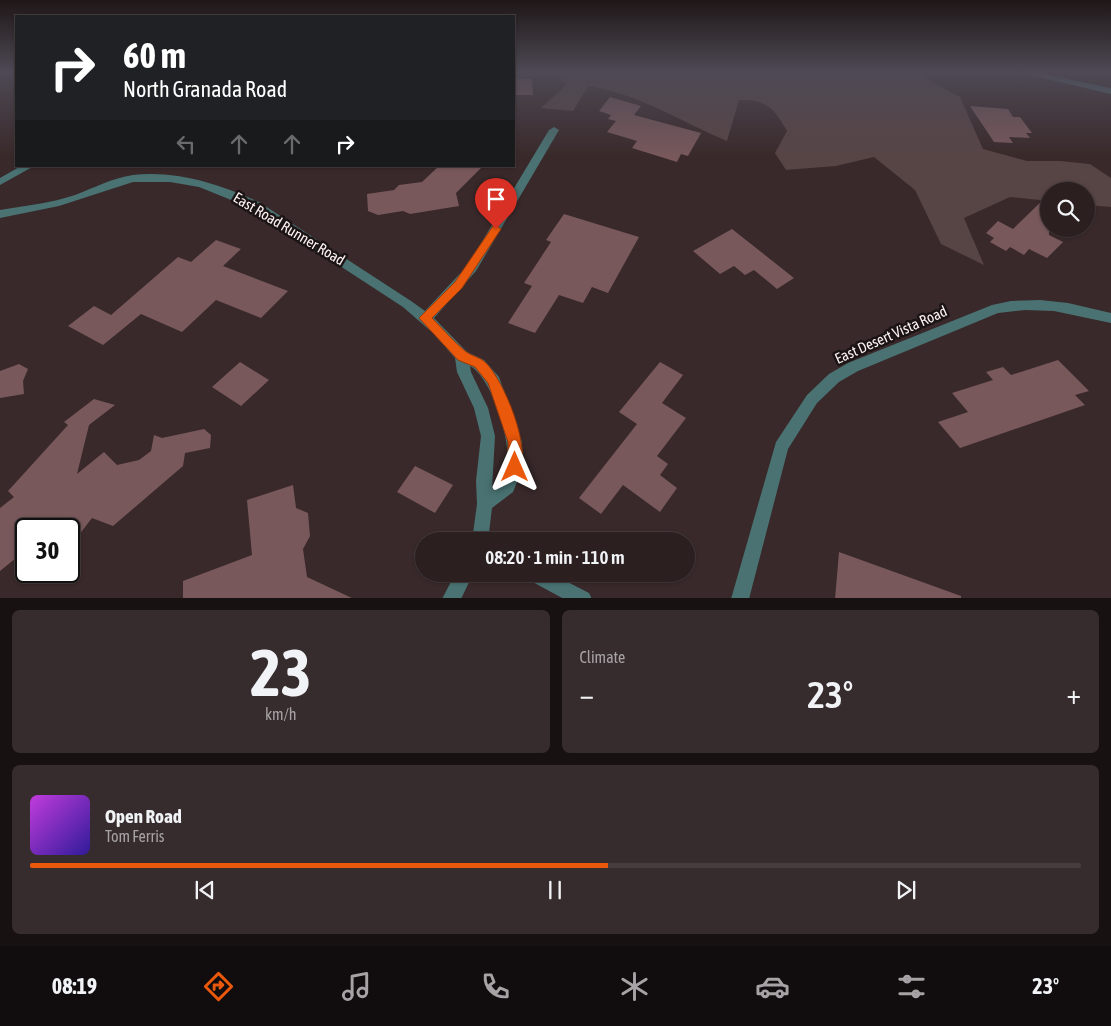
<!DOCTYPE html>
<html lang="en">
<head>
<meta charset="utf-8">
<style>
	body { margin:0; font-family:"Asap Condensed",sans-serif; background:#372c2d; color:#f1f3f6; height:100vh; display:flex; flex-direction:column; font-size:19px; white-space:nowrap }
	* { box-sizing:border-box; margin:0 }
	p { font-size:16px; color:#a6a2a5 }
	.icon { flex:none; width:28px; height:28px; fill:none; stroke:currentColor; stroke-width:2; stroke-linecap:round; stroke-linejoin:round }
	.map { position:relative; height:598px; overflow:hidden }
	.side { display:flex; flex-direction:column; gap:12px; padding:12px; background:#181112; flex:1 }
	.side>* { flex:none }
	.guide { position:absolute; left:15px; top:15px; width:500px; height:152px; border-radius:0px; box-shadow:0 1px 4px #0004,0 0 0 1px #473d3e; background:#202124; color:#fff; overflow:hidden }
	.buttons { position:absolute; left:1040px; top:182px; display:grid; gap:10px }
	.buttons a { display:grid; place-items:center; width:55px; height:55px; border-radius:50%; background:#2b1f20; box-shadow:0 1px 4px #0004,0 0 0 1px #473d3e; font-size:25px }
	.speed { position:absolute; left:15px; top:518px; display:flex; gap:10px; font-size:25px; font-weight:700; text-align:center }
	.speed>* { display:grid; place-content:center; width:65px; height:65px; border-radius:50%; background:#2b1f20; box-shadow:0 1px 4px #0004,0 0 0 1px #473d3e; line-height:1 }
	.speed .limit { border:2px solid #111; border-radius:8px; background:#fff; color:#111 }
	.pin { position:absolute; display:grid; place-items:center; width:42px; height:42px; color:#fff; margin:-51px -21px; border-radius:50% 50% 50% 0; rotate:-45deg; box-shadow:0 0 5px #0007 }
	.pin .icon { rotate:45deg }
	.me { position:absolute; width:55px; margin:-28px; rotate:0deg; stroke-linejoin:round; filter:drop-shadow(0 0 4px #0008) }
	.turn { display:flex; align-items:center; gap:18px; height:105px; padding:0 25px; font-size:22px }
	.turn .icon { width:65px; height:65px; stroke-width:2.5 }
	.turn b { display:block; font-size:35px; line-height:42px }
	.lanes { display:flex; align-items:center; height:48px; padding:0 25px; background:#0003; justify-content:center; gap:25px; direction:ltr }
	.lanes .off { opacity:.35 }
	.big { font-size:38px; font-weight:600; line-height:1.1 }
	.side .tile { flex:1; display:flex; flex-direction:column; justify-content:center; gap:8px; min-width:0; padding:0 18px; border-radius:8px; background:#372c2d }
	.side .dial { align-items:center; gap:0 }
	.dial b { font-size:65px; line-height:1 }
	.song { display:flex; align-items:center; gap:15px }
	.cover { width:60px; height:60px; border-radius:8px; background:linear-gradient(135deg,hsl(290 70% 55%),hsl(250 70% 35%)) }
	.played { height:5px; border-radius:2px; background:linear-gradient(90deg,#ea580c 55%,#473d3e 55%) }
	.keys { display:flex; justify-content:space-around; direction:ltr }
	.heat { display:flex; justify-content:space-between; align-items:center; font-size:28px; direction:ltr }
	.side .tiles { flex:1; display:grid; gap:12px; grid-template-columns:1fr 1fr }
	.tile:last-child { grid-column:span 2 }
	.trip { position:absolute; left:415px; top:532px; width:280px; height:50px; border-radius:25px; background:#2b1f20; box-shadow:0 1px 4px #0004,0 0 0 1px #473d3e; font-weight:600; line-height:50px; text-align:center }
	.tab-bar { display:flex; height:80px; justify-content:space-around; align-items:center; background:#110c0d; color:#a6a2a5 }
	.tab-bar .icon { width:35px; height:35px }
	.tab-bar .active { color:#ea580c }
	.tab-bar b { font-size:22px; color:#f1f3f6 }
	.map>svg:first-child { display:block }
	.green { fill:#574445 }
	.building { fill:#78585b }
	.lines { fill:none; stroke-linecap:round; stroke-linejoin:round }
	.minor { fill:#4a7272; fill-rule:evenodd }
	.route { fill:#ea580c; stroke:#983908 }
	.labels { text-anchor:middle; stroke-width:5; stroke-linejoin:round; paint-order:stroke }
	.street-label { font-size:15px; fill:#fdf2f2; stroke:#1b1414 }
</style>
</head>
<body>
<div class="map">
<svg width="1111" height="599" viewBox="0 0 1111 599">
	<rect width="100%" height="100%" fill="#39292a"/>
	<path class="green" d="M 543,73 L 915,73 L 960,97 L 983,149 L 1027,161 L 1060,161 L 1090,164 L 1111,178 L 1111,207 L 1086,205 L 1086,191 L 1049,191 L 1049,201 L 1010,197 L 964,218 L 984,265 L 941,244 L 915,190 L 874,157 L 836,166 L 786,170 L 775,153 L 787,131 C 774,109 767,99 739,100 L 727,141 C 682,122 637,93 588,86 L 573,111 L 541,108 L 566,85 L 558,74 Z"/>
	<path class="building" d="M 514,79 L 532,79 L 533,95 L 514,95 Z
		M 610,97 L 641,106 L 634,115 L 701,133 L 688,156 L 681,154 L 677,162 L 632,148 L 637,141 L 607,132 L 616,121 L 608,119 L 611,115 L 599,111 Z
		M 970,106 L 1008,109 L 1013,117 L 1020,117 L 1032,133 L 1026,133 L 1030,138 L 1009,137 L 1013,143 L 994,142 Z
		M 439,166 L 483,166 L 456,193 L 459,206 L 410,214 L 403,211 L 378,215 L 368,211 L 367,194 L 394,190 L 399,185 L 422,182 Z
		M 1049,194 L 1049,235 L 1063,242 L 1047,258 L 1029,249 L 1024,255 L 1010,247 L 1006,251 L 990,242 L 994,238 L 986,233 L 998,221 L 1013,229 Z
		M 564,214 L 639,237 L 608,293 L 592,287 L 583,303 L 559,295 L 535,333 L 508,323 L 532,286 L 524,283 L 551,242 L 546,240 Z
		M 732,229 L 794,278 L 777,289 L 754,270 L 745,275 L 734,266 L 720,274 L 693,251 Z
		M 216,240 L 241,249 L 223,266 L 288,291 L 261,318 L 216,300 L 182,332 L 141,314 L 103,345 L 68,326 L 94,306 L 111,315 L 178,257 L 191,262 Z
		M 1058,360 L 1089,391 L 1075,395 L 1085,405 L 960,448 L 938,422 L 968,412 L 952,393 L 993,380 L 986,372 L 1003,367 L 1011,375 Z
		M 240,362 L 269,380 L 241,406 L 212,387 Z
		M 660,362 L 683,375 L 662,403 L 686,418 L 657,456 L 668,464 L 660,475 L 677,488 L 660,512 L 623,485 L 601,514 L 579,498 L 637,424 L 619,412 Z
		M 19,364 L 28,369 L 23,381 L 24,394 L 0,398 L 0,371 Z
		M 94,399 L 115,405 L 89,425 L 77,474 L 104,452 L 117,465 L 139,460 L 151,451 L 154,435 L 162,438 L 204,429 L 211,435 L 210,448 L 185,453 L 183,466 L 113,526 L 92,518 L 69,548 L 69,529 L 26,529 L 26,550 L 0,571 L 0,508 L 14,497 L 8,491 L 68,425 L 64,422 Z
		M 415,466 L 453,485 L 435,513 L 397,492 Z
		M 293,485 L 296,508 L 308,513 L 310,536 L 303,549 L 307,577 L 354,599 L 183,599 L 183,581 L 252,555 L 247,500 Z
		M 839,552 L 961,596 L 961,599 L 835,599 Z"/>
	<g class="lines">
		<path class="minor" d="M 1021,73 L 1038,73 L 1111,88 L 1111,94 Z
			M 554,127 L 559,130 L 476,271 L 434,318 L 467,352 L 484,360 L 499,377 L 522,442 L 523,467 L 513,492 L 492,508 L 488,541 L 472,541 L 477,504 L 476,481 L 481,436 L 474,408 L 457,372 L 455,358 L 434,334 L 403,307 L 251,208 L 199,187 L 170,182 L 133,182 L 59,206 L 0,218 L 0,210 C 25,206 51,203 75,195 C 94,188 112,178 133,175 C 176,170 220,184 259,202 L 411,301 L 425,311 L 468,265 L 549,130 ZM 470,366 C 492,377 512,444 507,467 C 505,477 500,483 492,489 L 495,436 L 488,408 L 471,372 Z
			M 21,166 L 34,166 L 0,185 L 0,178 Z
			M 1040,300 L 1068,303 L 1111,313 L 1111,323 L 1054,311 L 1025,310 L 998,313 L 858,371 L 839,382 L 817,403 L 788,449 L 749,599 L 731,599 L 776,442 L 807,395 L 829,374 L 848,363 L 992,305 L 1011,301 Z
			M 455,574 L 473,574 L 461,599 L 442,599 Z
			M 527,574 L 552,574 L 589,593 L 592,599 L 564,599 L 529,580 Z"/>
	</g>
	<linearGradient id="sky" x2="0" y2="1"><stop stop-color="#1f1717"/><stop offset="0.46" stop-color="#4e4955"/><stop offset="1" stop-color="#4e4955" stop-opacity="0"/></linearGradient>
	<rect width="1111" height="157" fill="url(#sky)"/>
	<path class="route" d="M 496,225 L 501,229 L 462,288 L 432,318 C 443,329 453,341 465,351 C 471,356 480,357 485,362 C 504,380 531,447 520,472 L 515,474 L 510,472 L 508,467 L 508,442 L 488,383 L 475,367 L 458,360 L 419,318 L 455,282 L 493,226 Z"/>
	<g class="labels">
		<g class="street-label">
			<text transform="translate(289 229) rotate(31)" y="5">East Road Runner Road</text>
			<text transform="translate(891 335) rotate(-24)" y="5">East Desert Vista Road</text>
		</g>
	</g>
</svg>
<div class="buttons">
<a><svg class="icon" aria-label="search" viewBox="0 0 24 24"><circle cx="10" cy="10" r="6"/><path d="M15 15l6 6"/></svg></a>
</div>
<div class="speed"><div class="limit">30</div></div>
<div class="pin" style="left:496px;top:229px;background:#d93025"><svg class="icon" aria-label="arrive" viewBox="0 0 24 24"><path d="M6 21V4h12l-3 4 3 4H6"/></svg></div>
<svg class="me" style="left:515px;top:467px" viewBox="-20 -20 40 40"><path d="M0-17L14 15 0 8-14 15z" fill="#ea580c" stroke="#fff" stroke-width="4"/></svg>
<div class="trip">08:20 · 1 min · 110 m</div>
<div class="guide">
<div class="turn"><svg class="icon" aria-label="right" viewBox="0 0 24 24"><path d="M7 20v-9h11M14 6l5 5-5 5"/></svg><div><b>60 m</b>North Granada Road</div></div>
<div class="lanes"><svg class="icon off" aria-label="left" viewBox="0 0 24 24"><path d="M17 20v-9H6M10 6l-5 5 5 5"/></svg><svg class="icon off" aria-label="ahead" viewBox="0 0 24 24"><path d="M12 20V5M6 11l6-6 6 6"/></svg><svg class="icon off" aria-label="ahead" viewBox="0 0 24 24"><path d="M12 20V5M6 11l6-6 6 6"/></svg><svg class="icon" aria-label="right" viewBox="0 0 24 24"><path d="M7 20v-9h11M14 6l5 5-5 5"/></svg></div>
</div>
</div>
<section class="side">
<div class="tiles">
<div class="tile dial"><b>23</b><p>km/h</p></div>
<div class="tile"><p>Climate</p>
<div class="heat"><a>−</a><b class="big">23°</b><a>+</a></div>
</div>
<div class="tile">
<div class="song"><i class="cover"></i><div><b>Open Road</b><p>Tom Ferris</p></div></div>
<div class="played"></div>
<div class="keys"><svg class="icon" aria-label="previous" viewBox="0 0 24 24"><path d="M18 5L8 12l10 7zM5 5v14"/></svg><svg class="icon" aria-label="pause" viewBox="0 0 24 24"><path d="M8 5v14M16 5v14"/></svg><svg class="icon" aria-label="next" viewBox="0 0 24 24"><path d="M6 5l10 7-10 7zM19 5v14"/></svg></div>
</div>
</div>
</section>
<nav class="tab-bar">
<b>08:19</b>
<svg class="icon active" aria-label="directions" viewBox="0 0 24 24"><path d="M12 3l9 9-9 9-9-9zM9 14v-3h6M13 9l2 2-2 2"/></svg>
<svg class="icon" aria-label="music" viewBox="0 0 24 24"><path d="M9 18V5l10-2v13"/><circle cx="6" cy="18" r="3"/><circle cx="16" cy="16" r="3"/></svg>
<svg class="icon" aria-label="phone" viewBox="0 0 24 24"><path d="M5 4h4l2 5-3 2q2 4 5 5l2-3 5 2v4C11 20 4 13 5 4z"/></svg>
<svg class="icon" aria-label="climate" viewBox="0 0 24 24"><path d="M12 3v18M4 7l16 10M4 17L20 7"/></svg>
<svg class="icon" aria-label="car" viewBox="0 0 24 24"><path d="M5 17H2v-5l4-1 3-4h7l3 4 3 1v5h-3M9 17h6M6 11h13"/><circle cx="7" cy="17" r="2"/><circle cx="17" cy="17" r="2"/></svg>
<svg class="icon" aria-label="filters" viewBox="0 0 24 24"><path d="M4 7h16M4 17h16"/><circle cx="9" cy="7" r="2"/><circle cx="15" cy="17" r="2"/></svg>
<b>23°</b>
</nav>
</body>
</html>
